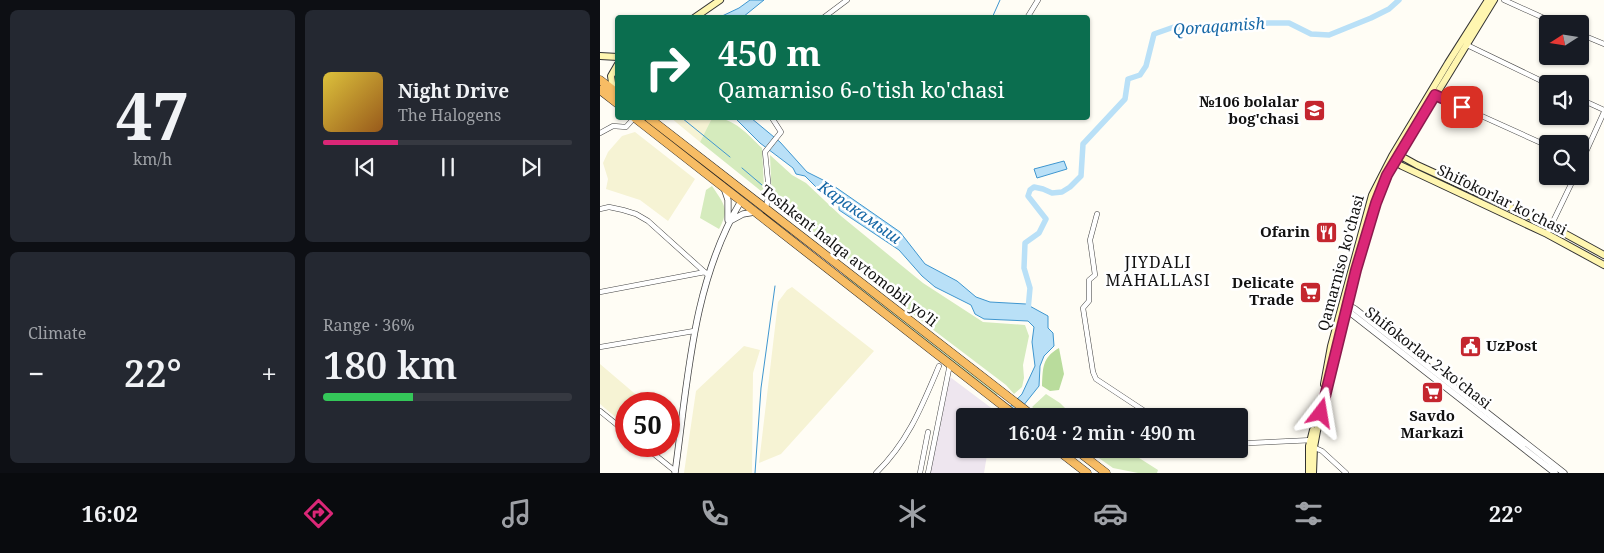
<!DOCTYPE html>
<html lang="en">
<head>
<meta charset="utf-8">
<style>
	body { margin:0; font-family:"Noto Serif",serif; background:#242831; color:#f1f3f6; height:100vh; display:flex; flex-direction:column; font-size:19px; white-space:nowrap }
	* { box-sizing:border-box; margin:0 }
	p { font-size:16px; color:#9ea1a6 }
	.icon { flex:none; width:28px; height:28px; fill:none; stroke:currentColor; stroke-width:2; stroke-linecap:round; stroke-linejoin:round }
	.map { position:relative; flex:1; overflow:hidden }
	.details { display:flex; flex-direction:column; gap:10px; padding:10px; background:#0d0f14; width:600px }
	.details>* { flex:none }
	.hud { position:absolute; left:15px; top:15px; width:475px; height:105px; border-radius:5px; box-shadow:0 1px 4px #0004; background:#0b6e4f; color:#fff; overflow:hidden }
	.needle { width:32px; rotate:258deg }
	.controls { position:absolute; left:939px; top:15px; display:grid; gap:10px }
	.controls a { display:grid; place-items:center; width:50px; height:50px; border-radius:5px; background:#171b24; box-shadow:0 1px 4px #0004; font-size:25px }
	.speed { position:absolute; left:15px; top:392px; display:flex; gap:10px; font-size:25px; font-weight:700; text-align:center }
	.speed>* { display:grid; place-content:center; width:65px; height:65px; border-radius:50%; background:#171b24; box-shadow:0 1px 4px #0004; line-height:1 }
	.speed .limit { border:8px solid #d22; background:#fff; color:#111 }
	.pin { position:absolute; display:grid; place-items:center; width:42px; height:42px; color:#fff; margin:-21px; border-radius:10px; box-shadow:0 2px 8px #0006 }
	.me { position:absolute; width:55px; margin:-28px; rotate:14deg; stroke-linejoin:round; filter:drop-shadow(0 0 4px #0008) }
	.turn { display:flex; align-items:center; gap:18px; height:105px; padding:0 20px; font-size:22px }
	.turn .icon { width:65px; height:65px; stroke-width:2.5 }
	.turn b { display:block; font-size:35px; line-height:42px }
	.big { font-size:38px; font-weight:600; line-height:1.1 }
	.details .card { flex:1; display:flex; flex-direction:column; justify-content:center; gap:8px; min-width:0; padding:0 18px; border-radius:8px; background:#242831 }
	.details .dial { align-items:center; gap:0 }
	.dial b { font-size:65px; line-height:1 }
	.song { display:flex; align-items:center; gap:15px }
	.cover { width:60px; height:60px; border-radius:8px; background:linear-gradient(135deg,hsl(50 70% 55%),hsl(30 70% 35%)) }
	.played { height:5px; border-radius:2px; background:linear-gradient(90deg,#db2777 30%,#363941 30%) }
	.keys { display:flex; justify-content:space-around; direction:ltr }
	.heat { display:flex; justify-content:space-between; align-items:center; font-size:28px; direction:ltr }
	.charge { height:8px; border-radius:4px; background:linear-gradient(90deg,#34c759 36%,#363941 0) }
	.details .tiles { flex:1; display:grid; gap:10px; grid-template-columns:repeat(2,1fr) }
	.trip { position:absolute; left:356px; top:408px; width:292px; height:50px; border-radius:5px; background:#171b24; box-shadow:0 1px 4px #0004; font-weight:600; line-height:50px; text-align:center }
	.dock { display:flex; height:80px; justify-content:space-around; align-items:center; background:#090b0e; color:#9ea1a6 }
	.dock .icon { width:35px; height:35px }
	.dock .selected { color:#db2777 }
	.dock b { font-size:22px; color:#f1f3f6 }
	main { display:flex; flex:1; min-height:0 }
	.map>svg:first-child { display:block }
	.industrial { fill:#eee6ef }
	.farmland { fill:#f6f3d4 }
	.green { fill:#d5ebbd }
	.forest { fill:#b9dc9c }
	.water { fill:#b9e0f7; stroke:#3f96cf }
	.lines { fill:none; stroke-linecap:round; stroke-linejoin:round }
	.stream { stroke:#3f96cf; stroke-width:1 }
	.canal { stroke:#b9e0f7; stroke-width:5.5 }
	.minor-casing { stroke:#444; stroke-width:5.5 }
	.tertiary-casing { stroke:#444; stroke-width:7 }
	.secondary-casing { stroke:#333; stroke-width:8 }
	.trunk-casing { stroke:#222; stroke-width:9 }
	.minor { stroke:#fff; stroke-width:4.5 }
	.tertiary { stroke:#fff; stroke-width:5.5 }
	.secondary { stroke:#fff6b0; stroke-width:6 }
	.trunk { stroke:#f7bc64; stroke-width:8 }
	.route-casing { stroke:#8e194d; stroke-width:12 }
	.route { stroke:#db2777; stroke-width:9 }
	.labels { text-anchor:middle; stroke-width:5; stroke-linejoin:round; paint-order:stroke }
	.poi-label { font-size:15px; font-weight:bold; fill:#111; stroke:#fff; text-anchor:end }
	.street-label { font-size:15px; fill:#111; stroke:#fff }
	.water-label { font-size:16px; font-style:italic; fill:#1768a6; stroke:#fff }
	.neighbourhood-label { font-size:16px; letter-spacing:1px; fill:#111; stroke:#fff }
</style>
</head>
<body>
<main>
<section class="details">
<div class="tiles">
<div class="card dial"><b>47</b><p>km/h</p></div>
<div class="card">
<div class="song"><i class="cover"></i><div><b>Night Drive</b><p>The Halogens</p></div></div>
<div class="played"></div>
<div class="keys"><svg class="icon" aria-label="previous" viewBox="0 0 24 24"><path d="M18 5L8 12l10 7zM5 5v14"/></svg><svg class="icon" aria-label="pause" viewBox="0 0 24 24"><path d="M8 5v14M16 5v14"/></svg><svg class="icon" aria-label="next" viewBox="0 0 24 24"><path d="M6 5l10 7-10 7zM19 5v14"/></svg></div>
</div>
<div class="card"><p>Climate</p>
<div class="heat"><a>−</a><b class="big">22°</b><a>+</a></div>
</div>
<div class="card"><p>Range · 36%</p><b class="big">180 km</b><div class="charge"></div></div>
</div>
</section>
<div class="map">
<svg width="1004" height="473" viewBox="0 0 1004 473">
	<rect width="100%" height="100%" fill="#fffdf5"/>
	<path class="industrial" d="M 350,377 L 394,410 L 393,416 L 365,416 L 365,449 L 388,449 L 384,473 L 330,473 Z"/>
	<path class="farmland" d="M 71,118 L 112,118 L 100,142 Z
		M 35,132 L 95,179 L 68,221 L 40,200 L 6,189 L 8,179 L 3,163 L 8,152 L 22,136 Z
		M 192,287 L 274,351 L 181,454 L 159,463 L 178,302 L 187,290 Z
		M 144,346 L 160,350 L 153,373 L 152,473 L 84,473 L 96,391 Z
		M 0,364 L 47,404 L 26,404 L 26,426 L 0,404 Z"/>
	<path class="green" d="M 112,118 C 134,117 147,134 162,148 L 164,188 L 161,191 L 100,142 Z
		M 170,155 L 192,175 L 206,183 L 241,216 L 323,283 L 383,322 L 425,325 L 429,336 L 423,365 L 424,378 L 422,387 L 414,394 L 406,385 L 319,319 L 172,200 Z
		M 112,186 C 124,204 130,209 119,229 L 100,218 L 106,190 Z
		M 245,275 L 398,394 L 396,397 L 243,278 Z
		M 446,394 L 460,403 L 468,411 L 469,416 L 444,416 L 432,407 Z
		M 495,449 L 525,449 L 558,470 L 557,473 L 538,473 L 513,468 L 496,456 Z"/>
	<path class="forest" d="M 459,348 L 464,374 L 459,390 L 450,391 L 442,386 C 443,367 442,358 459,348 Z"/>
	<path class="water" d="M 150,0 L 164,0 L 143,17 L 120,17 L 139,8 Z
		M 135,118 L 151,118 L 180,142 L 207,172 L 231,184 L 300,232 L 325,264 L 357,281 L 376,297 L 390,302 L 426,304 L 448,316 L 448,328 L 453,333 L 454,346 L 444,356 L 440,366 L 439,386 L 415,416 L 405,416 L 405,412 L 422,394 L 435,366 L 432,342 L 434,327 L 428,321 L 384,319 L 375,314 L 371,305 L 335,287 L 322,276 L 299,250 L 239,210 L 239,205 L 225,196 L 205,176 L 196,174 L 193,168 L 160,143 Z
		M 464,161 L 467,169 L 437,178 L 434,169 Z"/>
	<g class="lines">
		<path class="stream" d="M 392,18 L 400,0
			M 82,118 L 130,157
			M 142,168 L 162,185
			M 155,473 L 161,388 L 175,286"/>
		<path class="canal" d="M 428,310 L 430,288 L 424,268 L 425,243 L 439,233 L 446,219 L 428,196 L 430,190 L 434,187 L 443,189 L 452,193 L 462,192 L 470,187 L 481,176 L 483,144 L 525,99 L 528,79 L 540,75 L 546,66 L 554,34 L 574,27 L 603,29 L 649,26 L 668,23 L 689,23 L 711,34 L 729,35 L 771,18 L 789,9 L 799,0"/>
		<defs>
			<path id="minor" d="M 904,0 L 957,24
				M 223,18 L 247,0
				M 427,18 L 438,0
				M 980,34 L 1004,44
				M 867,45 L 948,84
				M 835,95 L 948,146
				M 980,99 L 1004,110
				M 0,133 L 13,126 L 26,127 L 34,118
				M 980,165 L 1004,112
				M 166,208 L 169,191 L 165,152 L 181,132 L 172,118
				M 0,209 L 9,207 L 23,210 L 36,214 L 48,221 L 108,275
				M 497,214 L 490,240 L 495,275 L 489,280 L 489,301 L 483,308 L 493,372 L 496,379 L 552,416
				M 947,234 L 975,176
				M 0,292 L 105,272
				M 0,347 L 94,331
				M 0,411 L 26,432
				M 44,446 L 75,471
				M 640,446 L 649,443 L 713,440
				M 713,447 L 722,451 L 746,473
				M 627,449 L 633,449
				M 276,473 C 308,442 322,406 339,366
				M 320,473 L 328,432
				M 328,473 L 350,364"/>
			<path id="tertiary" d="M 124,188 L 128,200 L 128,220
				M 130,221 L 143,214 L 155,212
				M 744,306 L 748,305 L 755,309 L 964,473
				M 743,307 L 955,473
				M 75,473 C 88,380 92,283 141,201"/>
			<path id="secondary" d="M 94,18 L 120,0
				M 0,56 L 18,57
				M 13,90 L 11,76 L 18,64
				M 796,155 L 799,155 L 817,165 L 951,226 L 1004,255
				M 793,159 L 795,162 L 802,166 L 947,234 L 1004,265
				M 724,384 L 731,346 L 772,195 L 792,156 L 848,63 L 888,0
				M 709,473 L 709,446 L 713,430
				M 713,473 L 714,447 L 717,431 L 756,270 L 778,197 L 795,162 L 894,0"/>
			<path id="trunk" d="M 0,80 L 18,94
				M 0,90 L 18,104
				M 35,118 L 416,416
				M 49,118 L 433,416
				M 456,449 L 487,473
				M 475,449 L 506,473"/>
		</defs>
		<use href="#minor" class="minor-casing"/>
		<use href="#tertiary" class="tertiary-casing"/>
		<use href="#secondary" class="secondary-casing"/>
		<use href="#trunk" class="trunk-casing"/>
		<use href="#minor" class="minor"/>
		<use href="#tertiary" class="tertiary"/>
		<use href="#secondary" class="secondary"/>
		<use href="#trunk" class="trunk"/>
	</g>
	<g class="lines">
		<defs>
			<path id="route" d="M 721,413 L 756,270 L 776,203 L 787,175 L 835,95 L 862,107"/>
		</defs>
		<use href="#route" class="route-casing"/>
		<use href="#route" class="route"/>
	</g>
	<defs>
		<symbol id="school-square" viewBox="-11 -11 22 22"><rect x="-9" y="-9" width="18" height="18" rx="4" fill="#c4262e" stroke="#fff"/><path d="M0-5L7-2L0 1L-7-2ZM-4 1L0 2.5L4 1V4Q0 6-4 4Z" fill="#fff"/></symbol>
		<symbol id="restaurant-square" viewBox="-11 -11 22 22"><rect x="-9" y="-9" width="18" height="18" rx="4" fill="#c4262e" stroke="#fff"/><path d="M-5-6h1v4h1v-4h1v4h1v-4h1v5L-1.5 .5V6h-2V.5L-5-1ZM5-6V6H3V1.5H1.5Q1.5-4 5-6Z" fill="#fff"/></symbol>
		<symbol id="supermarket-square" viewBox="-11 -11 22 22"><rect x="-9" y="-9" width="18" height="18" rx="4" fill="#c4262e" stroke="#fff"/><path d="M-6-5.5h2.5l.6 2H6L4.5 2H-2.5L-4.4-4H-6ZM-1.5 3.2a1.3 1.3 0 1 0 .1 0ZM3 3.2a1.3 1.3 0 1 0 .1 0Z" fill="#fff"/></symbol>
		<symbol id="civic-square" viewBox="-11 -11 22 22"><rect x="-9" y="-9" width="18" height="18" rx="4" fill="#c4262e" stroke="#fff"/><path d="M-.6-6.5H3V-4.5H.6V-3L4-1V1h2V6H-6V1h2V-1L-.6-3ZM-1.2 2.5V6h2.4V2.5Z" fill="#fff"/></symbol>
	</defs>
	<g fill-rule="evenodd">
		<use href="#school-square" x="702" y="98" width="25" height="25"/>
		<use href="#restaurant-square" x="714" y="220" width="25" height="25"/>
		<use href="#supermarket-square" x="698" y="280" width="25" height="25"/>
		<use href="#civic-square" x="858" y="334" width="25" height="25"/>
		<use href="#supermarket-square" x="820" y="380" width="25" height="25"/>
	</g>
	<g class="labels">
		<g class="poi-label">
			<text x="699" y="107">№106 bolalar<tspan x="699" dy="17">bog'chasi</tspan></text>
			<text x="710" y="237">Ofarin</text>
			<text x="694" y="288">Delicate<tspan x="694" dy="17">Trade</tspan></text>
			<text x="886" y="351" text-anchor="start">UzPost</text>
			<text x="832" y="421" text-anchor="middle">Savdo<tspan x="832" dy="17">Markazi</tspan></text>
		</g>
		<g class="street-label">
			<text transform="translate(902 200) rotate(26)" y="5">Shifokorlar ko'chasi</text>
			<text transform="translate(249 256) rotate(38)" y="5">Toshkent halqa avtomobil yo'li</text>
			<text transform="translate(741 263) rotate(-75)" y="5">Qamarniso ko'chasi</text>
			<text transform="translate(828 358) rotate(38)" y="5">Shifokorlar 2-ko'chasi</text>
		</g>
		<g class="water-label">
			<text transform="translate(619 26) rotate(-4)" y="6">Qoraqamish</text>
			<text transform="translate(260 212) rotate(35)" y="6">Каракамыш</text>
		</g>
		<g class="neighbourhood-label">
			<text x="558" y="268">JIYDALI<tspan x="558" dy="18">MAHALLASI</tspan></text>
		</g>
	</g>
</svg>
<div class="controls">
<a><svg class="needle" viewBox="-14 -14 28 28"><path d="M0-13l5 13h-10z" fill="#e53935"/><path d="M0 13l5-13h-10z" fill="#9ea1a6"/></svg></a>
<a><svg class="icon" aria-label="sound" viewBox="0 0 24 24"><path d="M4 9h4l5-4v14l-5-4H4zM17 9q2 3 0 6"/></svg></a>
<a><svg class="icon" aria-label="search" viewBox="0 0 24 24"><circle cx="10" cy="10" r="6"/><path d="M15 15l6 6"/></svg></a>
</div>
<div class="speed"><div class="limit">50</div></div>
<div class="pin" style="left:862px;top:107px;background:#d93025"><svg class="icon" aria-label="arrive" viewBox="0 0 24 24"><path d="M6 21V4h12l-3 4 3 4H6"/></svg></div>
<svg class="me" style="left:721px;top:413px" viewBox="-20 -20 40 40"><path d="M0-17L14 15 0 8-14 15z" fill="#db2777" stroke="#fff" stroke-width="4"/></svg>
<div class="trip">16:04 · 2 min · 490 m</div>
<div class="hud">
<div class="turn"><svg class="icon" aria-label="right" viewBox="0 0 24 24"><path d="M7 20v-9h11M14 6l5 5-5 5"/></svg><div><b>450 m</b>Qamarniso 6-o'tish ko'chasi</div></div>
</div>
</div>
</main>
<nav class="dock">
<b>16:02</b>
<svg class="icon selected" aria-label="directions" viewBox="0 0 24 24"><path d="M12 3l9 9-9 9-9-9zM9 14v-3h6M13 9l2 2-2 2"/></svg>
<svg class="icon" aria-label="music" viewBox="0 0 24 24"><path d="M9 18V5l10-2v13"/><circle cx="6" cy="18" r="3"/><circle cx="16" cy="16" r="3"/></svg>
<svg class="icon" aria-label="phone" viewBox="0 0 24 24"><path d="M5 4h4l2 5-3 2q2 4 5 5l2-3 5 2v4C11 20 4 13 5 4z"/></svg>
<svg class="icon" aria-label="climate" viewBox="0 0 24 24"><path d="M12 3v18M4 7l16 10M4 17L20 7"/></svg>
<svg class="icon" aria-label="car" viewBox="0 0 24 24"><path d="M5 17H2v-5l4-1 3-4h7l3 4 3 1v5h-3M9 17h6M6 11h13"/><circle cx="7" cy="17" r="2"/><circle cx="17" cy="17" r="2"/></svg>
<svg class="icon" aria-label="filters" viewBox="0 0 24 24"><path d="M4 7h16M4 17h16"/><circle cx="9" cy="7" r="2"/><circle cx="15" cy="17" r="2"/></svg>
<b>22°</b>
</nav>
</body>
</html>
